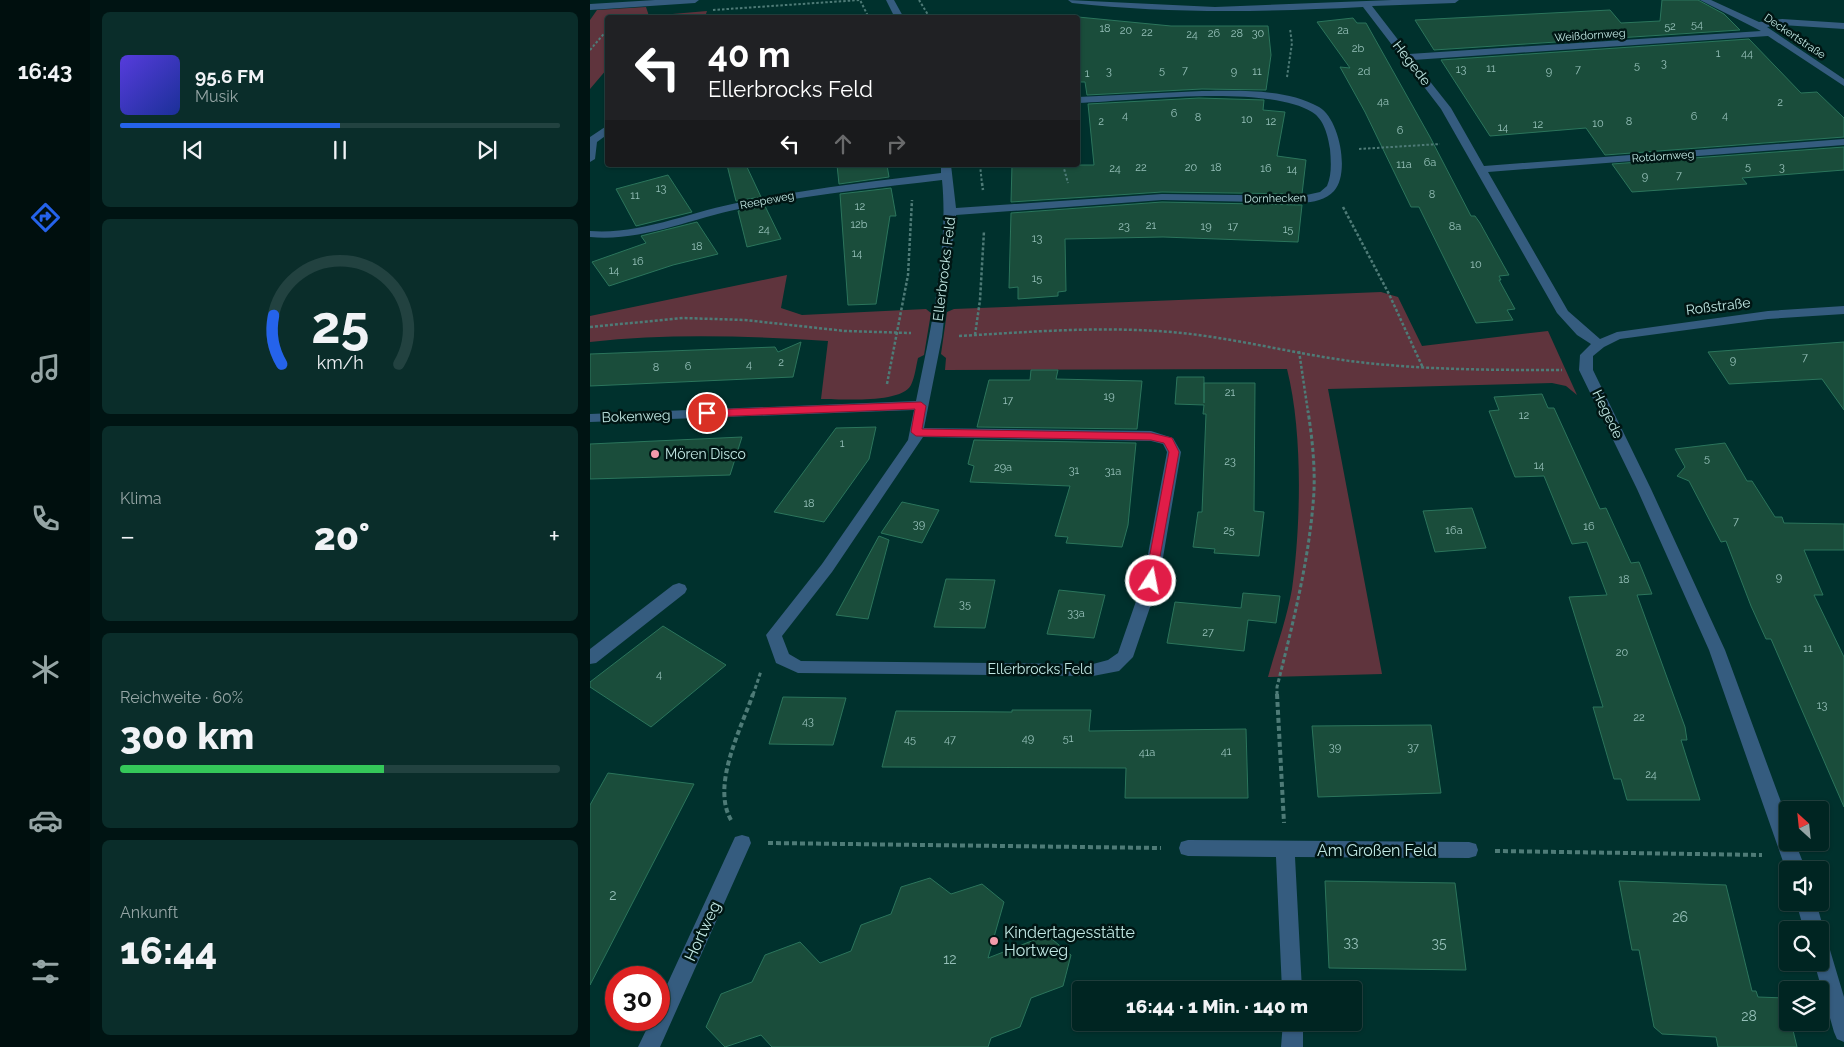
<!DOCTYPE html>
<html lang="de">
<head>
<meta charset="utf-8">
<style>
	body { margin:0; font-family:Raleway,sans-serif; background:#0a2d2a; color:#f1f3f6; height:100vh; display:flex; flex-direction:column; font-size:19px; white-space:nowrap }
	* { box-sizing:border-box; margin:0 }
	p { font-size:16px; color:#95a5a5 }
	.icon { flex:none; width:28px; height:28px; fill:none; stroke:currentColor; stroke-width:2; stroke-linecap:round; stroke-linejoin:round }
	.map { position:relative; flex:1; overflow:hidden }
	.details { display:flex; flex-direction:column; gap:12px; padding:12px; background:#001413; width:500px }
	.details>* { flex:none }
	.banner { position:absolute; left:15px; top:15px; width:475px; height:152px; border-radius:5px; box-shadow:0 1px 4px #0004,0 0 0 1px #224240; background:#202124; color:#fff; overflow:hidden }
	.needle { width:32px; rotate:333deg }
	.controls { position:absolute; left:1189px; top:801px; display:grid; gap:10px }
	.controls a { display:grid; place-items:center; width:50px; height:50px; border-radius:5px; background:#002522; box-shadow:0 1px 4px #0004,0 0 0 1px #224240; font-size:25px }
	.speed { position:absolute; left:15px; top:966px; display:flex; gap:10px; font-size:25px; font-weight:700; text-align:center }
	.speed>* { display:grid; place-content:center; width:65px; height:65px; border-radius:50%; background:#002522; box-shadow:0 1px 4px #0004,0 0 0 1px #224240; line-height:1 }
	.speed .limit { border:8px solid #d22; background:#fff; color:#111 }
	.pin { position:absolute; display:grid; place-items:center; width:42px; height:42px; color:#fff; margin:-21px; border:2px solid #fff; border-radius:50%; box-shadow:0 1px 5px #0007 }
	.me { position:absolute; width:55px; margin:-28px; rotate:11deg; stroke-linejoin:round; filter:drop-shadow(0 0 4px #0008) }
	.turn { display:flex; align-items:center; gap:18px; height:105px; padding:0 20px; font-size:22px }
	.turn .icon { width:65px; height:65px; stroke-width:2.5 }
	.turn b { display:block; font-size:35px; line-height:42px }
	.lanes { display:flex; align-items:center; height:48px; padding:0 20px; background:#0003; justify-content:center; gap:25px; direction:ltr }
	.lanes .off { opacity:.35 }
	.big { font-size:38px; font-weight:800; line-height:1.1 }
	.details .tile { flex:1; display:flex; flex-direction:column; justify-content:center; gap:8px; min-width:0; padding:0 18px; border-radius:8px; background:#0a2d2a }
	.details .dial { align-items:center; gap:0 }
	.dial svg { height:130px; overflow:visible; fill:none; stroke:#224240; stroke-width:7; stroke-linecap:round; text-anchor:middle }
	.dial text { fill:#f1f3f6; stroke:none }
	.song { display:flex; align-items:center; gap:15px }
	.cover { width:60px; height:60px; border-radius:8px; background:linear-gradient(135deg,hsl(250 70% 55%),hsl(230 70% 35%)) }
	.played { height:5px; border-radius:2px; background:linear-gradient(90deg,#2563eb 50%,#224240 50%) }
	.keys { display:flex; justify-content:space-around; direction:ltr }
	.heat { display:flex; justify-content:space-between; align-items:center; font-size:28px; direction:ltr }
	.charge { height:8px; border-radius:4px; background:linear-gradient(90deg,#34c759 60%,#224240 0) }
	.trip { position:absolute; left:482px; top:981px; width:290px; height:50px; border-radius:5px; background:#002522; box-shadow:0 1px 4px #0004,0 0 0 1px #224240; font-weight:800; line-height:50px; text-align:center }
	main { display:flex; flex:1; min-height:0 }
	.menu { display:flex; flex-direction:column; width:90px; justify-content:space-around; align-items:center; background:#000f0e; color:#95a5a5 }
	.menu .icon { width:35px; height:35px }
	.menu .selected { color:#2563eb }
	.menu b { font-size:22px; color:#f1f3f6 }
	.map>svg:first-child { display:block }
	.green { fill:#5f343d }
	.building { fill:#1a4d3b; stroke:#2b755c }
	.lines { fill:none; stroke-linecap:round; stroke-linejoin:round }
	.path-far3 { stroke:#4e7b77; stroke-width:2; stroke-dasharray:2.5 2; stroke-linecap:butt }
	.path-far2 { stroke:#4e7b77; stroke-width:2.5; stroke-dasharray:3 2; stroke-linecap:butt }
	.path-far1 { stroke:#4e7b77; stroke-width:3; stroke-dasharray:4 2.5; stroke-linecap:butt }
	.path { stroke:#4e7b77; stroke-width:4; stroke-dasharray:5 3; stroke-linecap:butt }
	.minor { fill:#355c7f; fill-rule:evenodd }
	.route { fill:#e11d48; stroke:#92132f }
	.poi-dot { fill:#f39aab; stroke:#001614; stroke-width:2 }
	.labels { text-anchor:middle; stroke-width:5; stroke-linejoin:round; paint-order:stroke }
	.number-label { font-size:11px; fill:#96c0b9 }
	.far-street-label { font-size:11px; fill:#c0e7e3; stroke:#001614 }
	.street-label { font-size:14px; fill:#c0e7e3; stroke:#001614 }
	.poi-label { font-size:14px; fill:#c0e7e3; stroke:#001614; text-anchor:start }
	.near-number-label { font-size:14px; fill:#96c0b9 }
	.near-street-label { font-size:16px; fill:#c0e7e3; stroke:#001614 }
	.near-poi-label { font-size:16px; fill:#c0e7e3; stroke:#001614; text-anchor:start }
</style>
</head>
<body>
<main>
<nav class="menu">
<b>16:43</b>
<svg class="icon selected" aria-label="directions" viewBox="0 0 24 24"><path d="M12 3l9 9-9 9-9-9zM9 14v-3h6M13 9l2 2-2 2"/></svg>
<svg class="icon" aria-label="music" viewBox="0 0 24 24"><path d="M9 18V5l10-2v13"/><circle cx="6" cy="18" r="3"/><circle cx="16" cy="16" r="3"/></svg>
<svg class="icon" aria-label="phone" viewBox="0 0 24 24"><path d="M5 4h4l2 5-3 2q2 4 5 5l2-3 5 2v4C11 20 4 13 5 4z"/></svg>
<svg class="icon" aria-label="climate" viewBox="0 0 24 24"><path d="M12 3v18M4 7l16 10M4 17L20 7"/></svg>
<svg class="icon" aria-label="car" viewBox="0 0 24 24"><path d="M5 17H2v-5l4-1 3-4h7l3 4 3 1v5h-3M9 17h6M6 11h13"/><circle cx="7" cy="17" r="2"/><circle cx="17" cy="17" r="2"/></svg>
<svg class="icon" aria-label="filters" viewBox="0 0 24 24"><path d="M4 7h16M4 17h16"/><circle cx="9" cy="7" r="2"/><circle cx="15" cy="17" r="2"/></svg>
</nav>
<section class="details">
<div class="tile">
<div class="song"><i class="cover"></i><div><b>95.6 FM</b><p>Musik</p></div></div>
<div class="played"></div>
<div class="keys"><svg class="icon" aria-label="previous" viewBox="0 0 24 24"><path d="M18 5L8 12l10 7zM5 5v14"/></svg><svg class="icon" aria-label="pause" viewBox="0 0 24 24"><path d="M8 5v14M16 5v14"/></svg><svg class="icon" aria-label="next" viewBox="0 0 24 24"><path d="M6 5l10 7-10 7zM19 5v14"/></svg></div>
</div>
<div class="tile dial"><svg viewBox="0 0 100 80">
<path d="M14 69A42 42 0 1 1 86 69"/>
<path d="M14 69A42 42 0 0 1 9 39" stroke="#2563eb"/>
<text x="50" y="56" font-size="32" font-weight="700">25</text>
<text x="50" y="72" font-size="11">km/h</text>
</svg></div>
<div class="tile"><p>Klima</p>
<div class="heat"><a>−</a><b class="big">20°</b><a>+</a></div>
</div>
<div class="tile"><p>Reichweite · 60%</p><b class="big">300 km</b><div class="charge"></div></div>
<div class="tile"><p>Ankunft</p><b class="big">16:44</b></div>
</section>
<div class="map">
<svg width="1254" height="1047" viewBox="0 0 1254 1047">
	<rect width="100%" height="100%" fill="#00312d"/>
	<path class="green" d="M 56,7 L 59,16 L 117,11 L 115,17 L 18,18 L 17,69 L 0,89 L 0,20 L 7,10 Z
		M 197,275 L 191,308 L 212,315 L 336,309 L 341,313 L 334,355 L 328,358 C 326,366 325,377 321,385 C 311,404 251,399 231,399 L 238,341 C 158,336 80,333 0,342 L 0,316 Z
		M 791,292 L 808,297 L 832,346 L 958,331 L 987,395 L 976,386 L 962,383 L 738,389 L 792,674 L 678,677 C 686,648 697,618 702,589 C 711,524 713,432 697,369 L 355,370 L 356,358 L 351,354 L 357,312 L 364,309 Z"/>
	<path class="building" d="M 1072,0 L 1108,0 L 1134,14 L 1150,30 L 844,50 L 825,20 L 1020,10 L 1031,23 L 1070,21 Z
		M 488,17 L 581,26 L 678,26 L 681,55 L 676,90 L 612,89 L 497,95 L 495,82 L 488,82 Z
		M 763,18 L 767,23 L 776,23 L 840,137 L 881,216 L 885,216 L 890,223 L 915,268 L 919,275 L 909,276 L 911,280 L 909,280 L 925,309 L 917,310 L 923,320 L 886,323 L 829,207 L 821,207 L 775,112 L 750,67 L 760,68 L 727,22 Z
		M 1159,39 L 1211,93 L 1227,92 L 1254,118 L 1254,137 L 1015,155 L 996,128 L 900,136 L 851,60 Z
		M 609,98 L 674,100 L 673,110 L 695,112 L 687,156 L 716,160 L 712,194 L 572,192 L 421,202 L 422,165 L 504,165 L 498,104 Z
		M 1254,147 L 1254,170 L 1152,178 L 1157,184 L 1042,192 L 1022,164 Z
		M 137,165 L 156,165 L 171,197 L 146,201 Z
		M 247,165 L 297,165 L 299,177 L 249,184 Z
		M 78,175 L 102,212 L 46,226 L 26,189 Z
		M 301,188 L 306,216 L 300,216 L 286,304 L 258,305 L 250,194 Z
		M 572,202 L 712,205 L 708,242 L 573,237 L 475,239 L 476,291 L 468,292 L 468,296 L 428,299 L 428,287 L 419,288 L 421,213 Z
		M 175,206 L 191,239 L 157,247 L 148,211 Z
		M 107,222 L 128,254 L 83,265 L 19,286 L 2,262 L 56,243 L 51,236 Z
		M 211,342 L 203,377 L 0,386 L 0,354 L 185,347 L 188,352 Z
		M 1254,342 L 1254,410 L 1232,379 L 1139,384 L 1118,352 Z
		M 441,370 L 468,370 L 466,379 L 552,381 L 547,429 L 387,427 L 399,380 L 440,380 Z
		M 587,377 L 614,377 L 614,403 L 614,383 L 665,383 L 664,511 L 674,512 L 669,556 L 624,553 L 625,549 L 603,547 L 608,512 L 612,512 L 616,414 L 613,414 L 614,405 L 585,404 Z
		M 952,394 L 958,408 L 964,408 L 1010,509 L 1016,508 L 1041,563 L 1049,562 L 1062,594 L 1047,595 L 1095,727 L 1097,740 L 1091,740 L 1110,800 L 1037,800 L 1031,779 L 1024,779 L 1003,707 L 1013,707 L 979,597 L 1017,595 L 997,542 L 982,544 L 954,476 L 925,477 L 899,411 L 909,410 L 904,397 Z
		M 286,427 L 279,459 L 234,522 L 184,512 L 246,428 Z
		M 152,437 L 140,475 L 0,479 L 0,444 Z
		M 384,440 L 546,443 L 538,525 L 532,547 L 476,543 L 478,537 L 465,536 L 480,486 L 380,482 L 384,466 L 378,464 Z
		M 1135,443 L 1157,481 L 1162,481 L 1185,517 L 1192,517 L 1194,523 L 1254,524 L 1254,550 L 1214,550 L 1233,595 L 1224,595 L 1254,657 L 1254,807 L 1181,639 L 1176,639 L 1161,606 L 1136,541 L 1131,542 L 1099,481 L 1087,476 L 1095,467 L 1085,449 Z
		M 312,502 L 349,510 L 332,543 L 291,533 Z
		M 882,508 L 896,548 L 845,552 L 833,511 Z
		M 289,536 L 299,540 L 278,619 L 246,615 Z
		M 356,579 L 405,580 L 395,628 L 344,627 Z
		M 469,590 L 515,595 L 504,638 L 457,634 Z
		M 653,593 L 690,596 L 686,623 L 658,620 L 654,651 L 577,643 L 585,602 L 651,608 Z
		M 73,626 L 136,665 L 61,727 L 0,687 L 0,682 Z
		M 193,697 L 256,698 L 243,745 L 179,744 Z
		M 422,710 L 501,710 L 499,731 L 656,729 L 658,798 L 535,798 L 536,768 L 292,767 L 306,711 L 422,712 Z
		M 841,725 L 851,793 L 728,797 L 722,726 Z
		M 18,773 L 104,784 L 0,985 L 0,805 Z
		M 340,878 L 361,894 L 392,884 L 414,902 L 398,958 L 457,935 L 481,955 L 473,986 L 441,998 L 430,1027 L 401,1038 L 398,1047 L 182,1047 L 171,1035 L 135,1047 L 116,1027 L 131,994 L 162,982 L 175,955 L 210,942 L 230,963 L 261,951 L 271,925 L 301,914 L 311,887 Z
		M 735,881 L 865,883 L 876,970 L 739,968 Z
		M 1029,881 L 1136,885 L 1162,991 L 1166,991 L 1168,997 L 1195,998 L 1198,1022 L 1201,1022 L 1207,1047 L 1128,1047 L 1126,1037 L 1072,1034 L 1064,1027 L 1049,950 L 1042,950 Z"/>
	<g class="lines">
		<path class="path-far3" d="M 329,0 L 340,18
			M 123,10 L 270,0 L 279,18
			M 0,50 L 18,29
			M 697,77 L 702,43 L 700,29
			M 769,149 L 850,144
			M 390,165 L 392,184
			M 473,165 L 478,183"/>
		<path class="path-far2" d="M 392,183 L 393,190
			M 753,207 L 799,294 L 833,368
			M 0,327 L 93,318 L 155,320 L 255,331 L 321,333
			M 385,335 L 390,300 L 394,231
			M 369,336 C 439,332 510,326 581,332 C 641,337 700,353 760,361 C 831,370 901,370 972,370
			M 709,351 L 718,412
			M 297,384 L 318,275 L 322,200"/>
		<path class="path-far1" d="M 163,695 L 171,671
			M 687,695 L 687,687 C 703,623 720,557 724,491 C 725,464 722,437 718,411"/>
		<path class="path" d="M 687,694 L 694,823
			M 141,820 C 121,785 151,729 163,694
			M 178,843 L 571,848
			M 905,851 L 1172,855"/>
		<path class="minor" d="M 65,0 L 109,0 L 105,3 L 0,10 L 0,4 Z
			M 296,0 L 304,0 L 314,18 L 305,18 Z
			M 478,0 L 625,7 L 802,0 L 869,0 L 865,3 L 782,6 L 819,54 L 1171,31 L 1110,0 L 1121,0 L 1169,22 L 1192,19 L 1254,23 L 1254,29 L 1192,25 L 1177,27 L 1254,79 L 1254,86 L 1178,36 L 823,60 L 861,108 L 894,166 L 1254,139 L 1254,145 L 898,172 L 978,311 L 1010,339 L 1027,332 L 1178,311 L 1254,306 L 1254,314 L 1178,319 L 1030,339 L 1014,347 L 1003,356 L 1003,370 L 1061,489 L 1135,650 L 1198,821 L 1198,842 L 1205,842 L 1216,870 L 1198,870 L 1198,872 L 1196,870 L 1119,650 L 1047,489 L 989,370 L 990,355 L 1001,344 L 987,335 L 967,313 L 851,109 L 773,7 C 675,12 579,14 482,3 Z
			M 612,91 C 649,91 696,88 729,107 C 750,119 760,174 744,191 C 736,200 723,202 712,203 L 572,200 L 366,215 L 352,337 L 334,428 L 561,431 L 583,438 L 591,452 L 569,581 L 543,657 L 529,671 L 503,676 L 208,673 L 186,663 L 176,635 L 232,564 L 318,440 L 324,410 L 0,422 L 0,414 L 326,401 C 340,333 359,248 352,180 C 284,188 216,195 149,209 C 100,219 50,242 0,237 L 0,231 C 51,235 102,211 152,202 C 218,189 285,181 351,173 L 351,165 L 361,165 L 366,208 L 572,194 L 712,196 L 730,192 L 737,186 C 742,175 741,161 740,149 C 738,136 734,119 722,112 C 676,84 544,101 488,103 L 488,97 ZM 333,437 L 561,441 L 573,444 L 577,452 L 553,581 L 528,653 L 518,660 L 503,664 L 211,661 L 199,654 L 192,636 L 242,572 Z
			M 18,125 L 18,134 L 7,142 L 5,159 L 0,162 L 0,137 Z
			M 89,583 L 95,585 L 97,589 L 95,593 L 6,663 L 0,664 L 0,649 L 83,585 Z
			M 152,835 L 159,837 L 161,843 L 70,1047 L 48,1047 L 61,1020 L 69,1020 L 69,1002 L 145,837 Z
			M 598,840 L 879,842 L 886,844 L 888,850 L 886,856 L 879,858 L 705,857 L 712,990 L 692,990 L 686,857 L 598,856 L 591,854 L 589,848 L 591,842 Z
			M 1206,902 L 1226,902 L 1234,930 L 1231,936 L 1230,930 L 1214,930 Z
			M 1230,941 L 1237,943 L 1240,950 L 1254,997 L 1254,1042 L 1247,1039 L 1244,1032 L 1224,962 L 1230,962 Z
			M 693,1022 L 713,1022 L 713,1047 L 691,1047 Z"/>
	</g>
	<path class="route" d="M 331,402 L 336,406 L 332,429 L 561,433 L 582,438 L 589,452 L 565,584 L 561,586 L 555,581 L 579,452 L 574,443 L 561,440 L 326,436 L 321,432 L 325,409 L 117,417 L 112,413 L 117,410 Z"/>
	<g class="poi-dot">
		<circle cx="65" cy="454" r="5"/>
		<circle cx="404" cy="941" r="5"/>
	</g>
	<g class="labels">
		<g class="number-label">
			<text x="1107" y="28">54</text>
			<text x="1080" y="30">52</text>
			<text x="515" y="32">18</text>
			<text x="536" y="34">20</text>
			<text x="753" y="34">2a</text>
			<text x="557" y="36">22</text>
			<text x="624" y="37">26</text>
			<text x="647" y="37">28</text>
			<text x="668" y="37">30</text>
			<text x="602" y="38">24</text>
			<text x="768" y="52">2b</text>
			<text x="1128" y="57">1</text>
			<text x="1157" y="57">44</text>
			<text x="1074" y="67">3</text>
			<text x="1047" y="69">5</text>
			<text x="901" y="72">11</text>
			<text x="871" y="73">13</text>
			<text x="988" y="73">7</text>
			<text x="572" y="74">5</text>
			<text x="595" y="74">7</text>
			<text x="519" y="75">3</text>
			<text x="644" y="75">9</text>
			<text x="667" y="75">11</text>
			<text x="774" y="75">2d</text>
			<text x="959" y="75">9</text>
			<text x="497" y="77">1</text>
			<text x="793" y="105">4a</text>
			<text x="1190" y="106">2</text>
			<text x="584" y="117">6</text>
			<text x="535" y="119">4</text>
			<text x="1135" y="119">4</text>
			<text x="1104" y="120">6</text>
			<text x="608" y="121">8</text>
			<text x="657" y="123">10</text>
			<text x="511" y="125">2</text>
			<text x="681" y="125">12</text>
			<text x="1039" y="125">8</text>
			<text x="1008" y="127">10</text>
			<text x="948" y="128">12</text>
			<text x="913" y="131">14</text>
			<text x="810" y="134">6</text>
			<text x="840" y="166">6a</text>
			<text x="814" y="168">11a</text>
			<text x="1158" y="170">5</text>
			<text x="551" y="171">22</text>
			<text x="601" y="171">20</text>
			<text x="626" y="171">18</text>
			<text x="1192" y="171">3</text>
			<text x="525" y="172">24</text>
			<text x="676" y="172">16</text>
			<text x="702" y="173">14</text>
			<text x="1089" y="179">7</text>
			<text x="1055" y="180">9</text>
			<text x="71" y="192">13</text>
			<text x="842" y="198">8</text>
			<text x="45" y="199">11</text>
			<text x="270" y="210">12</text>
			<text x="269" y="228">12b</text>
			<text x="561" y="229">21</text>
			<text x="534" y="230">23</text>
			<text x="616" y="230">19</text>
			<text x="643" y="230">17</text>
			<text x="865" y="230">8a</text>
			<text x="174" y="233">24</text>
			<text x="698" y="233">15</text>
			<text x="447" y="242">13</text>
			<text x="107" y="250">18</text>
			<text x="267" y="257">14</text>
			<text x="48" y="265">16</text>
			<text x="886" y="268">10</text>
			<text x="24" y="274">14</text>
			<text x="447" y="282">15</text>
			<text x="1215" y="361">7</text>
			<text x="1143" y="364">9</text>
			<text x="191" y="366">2</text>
			<text x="159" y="368">4</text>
			<text x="98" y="370">6</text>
			<text x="66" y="371">8</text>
			<text x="640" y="396">21</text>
			<text x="519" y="400">19</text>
			<text x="418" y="404">17</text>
			<text x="934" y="419">12</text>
			<text x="252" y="447">1</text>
			<text x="1117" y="462">5</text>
			<text x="640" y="465">23</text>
			<text x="949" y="469">14</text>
			<text x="413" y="471">29a</text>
			<text x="484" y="474">31</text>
			<text x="523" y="475">31a</text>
			<text x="219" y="507">18</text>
			<text x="1146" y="525">7</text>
			<text x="329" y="528">39</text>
			<text x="999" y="530">16</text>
			<text x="639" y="534">25</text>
			<text x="864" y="534">16a</text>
			<text x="1189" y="581">9</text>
			<text x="1034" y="583">18</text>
			<text x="375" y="608">35</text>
			<text x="486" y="617">33a</text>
			<text x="618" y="636">27</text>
			<text x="1218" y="652">11</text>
			<text x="1032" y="656">20</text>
			<text x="69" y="678">4</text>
			<text x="1232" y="709">13</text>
			<text x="1049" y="721">22</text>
			<text x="218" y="725">43</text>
			<text x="438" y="742">49</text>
			<text x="478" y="742">51</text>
			<text x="320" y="743">45</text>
			<text x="360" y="743">47</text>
			<text x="745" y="751">39</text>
			<text x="823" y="751">37</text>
			<text x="636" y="755">41</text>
			<text x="557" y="756">41a</text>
			<text x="1061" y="778">24</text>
		</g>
		<g class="far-street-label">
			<text transform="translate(1000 35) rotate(-4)" y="4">Weißdornweg</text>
			<text transform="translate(1205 36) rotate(34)" y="4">Deckertstraße</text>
			<text transform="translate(1073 156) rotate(-4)" y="4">Rotdornweg</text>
			<text transform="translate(685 198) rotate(-1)" y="4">Dornhecken</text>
			<text transform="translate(177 200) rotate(-11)" y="4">Reepeweg</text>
		</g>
		<g class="street-label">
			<text transform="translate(822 63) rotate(52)" y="5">Hegede</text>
			<text transform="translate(354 269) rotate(-83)" y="5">Ellerbrocks Feld</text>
			<text transform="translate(1128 306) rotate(-7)" y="5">Roßstraße</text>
			<text transform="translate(1018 414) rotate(64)" y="5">Hegede</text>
			<text transform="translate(46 416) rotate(-2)" y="5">Bokenweg</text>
			<text x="450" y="674">Ellerbrocks Feld</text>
		</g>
		<g class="poi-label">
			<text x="75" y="459">Mören Disco</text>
		</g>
		<g class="near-number-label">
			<text x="23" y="900">2</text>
			<text x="1090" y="922">26</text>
			<text x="761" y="947">33</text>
			<text x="849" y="948">35</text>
			<text x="360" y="964">12</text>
			<text x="1159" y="1021">28</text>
		</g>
		<g class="near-street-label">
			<text x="787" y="856">Am Großen Feld</text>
			<text transform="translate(112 931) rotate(-65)" y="6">Hortweg</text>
		</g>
		<g class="near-poi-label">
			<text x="414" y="938">Kindertagesstätte<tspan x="414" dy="18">Hortweg</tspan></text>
		</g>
	</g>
</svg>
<div class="controls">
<a><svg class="needle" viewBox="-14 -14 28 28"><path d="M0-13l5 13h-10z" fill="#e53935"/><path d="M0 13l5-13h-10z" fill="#95a5a5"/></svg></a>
<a><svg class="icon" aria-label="sound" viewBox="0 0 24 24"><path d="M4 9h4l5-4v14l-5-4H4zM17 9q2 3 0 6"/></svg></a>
<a><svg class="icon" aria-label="search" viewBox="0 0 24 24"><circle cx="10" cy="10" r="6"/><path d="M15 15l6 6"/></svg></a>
<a><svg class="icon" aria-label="layers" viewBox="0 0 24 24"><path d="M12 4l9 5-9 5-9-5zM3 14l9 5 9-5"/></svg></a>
</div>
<div class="speed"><div class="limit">30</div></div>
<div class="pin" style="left:117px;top:413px;background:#d93025"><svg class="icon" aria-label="arrive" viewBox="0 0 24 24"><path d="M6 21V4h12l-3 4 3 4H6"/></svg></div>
<svg class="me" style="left:561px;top:581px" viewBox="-20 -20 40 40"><circle r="17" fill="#e11d48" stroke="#fff" stroke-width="3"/><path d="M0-11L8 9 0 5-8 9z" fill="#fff"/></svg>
<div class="trip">16:44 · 1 Min. · 140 m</div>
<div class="banner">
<div class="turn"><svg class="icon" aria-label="left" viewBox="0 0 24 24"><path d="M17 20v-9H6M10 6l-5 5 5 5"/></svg><div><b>40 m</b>Ellerbrocks Feld</div></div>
<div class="lanes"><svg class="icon" aria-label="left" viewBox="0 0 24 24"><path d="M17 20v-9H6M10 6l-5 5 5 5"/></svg><svg class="icon off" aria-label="ahead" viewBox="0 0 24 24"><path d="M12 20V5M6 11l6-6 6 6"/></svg><svg class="icon off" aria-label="right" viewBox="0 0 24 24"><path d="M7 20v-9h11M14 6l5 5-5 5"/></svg></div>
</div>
</div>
</main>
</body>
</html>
